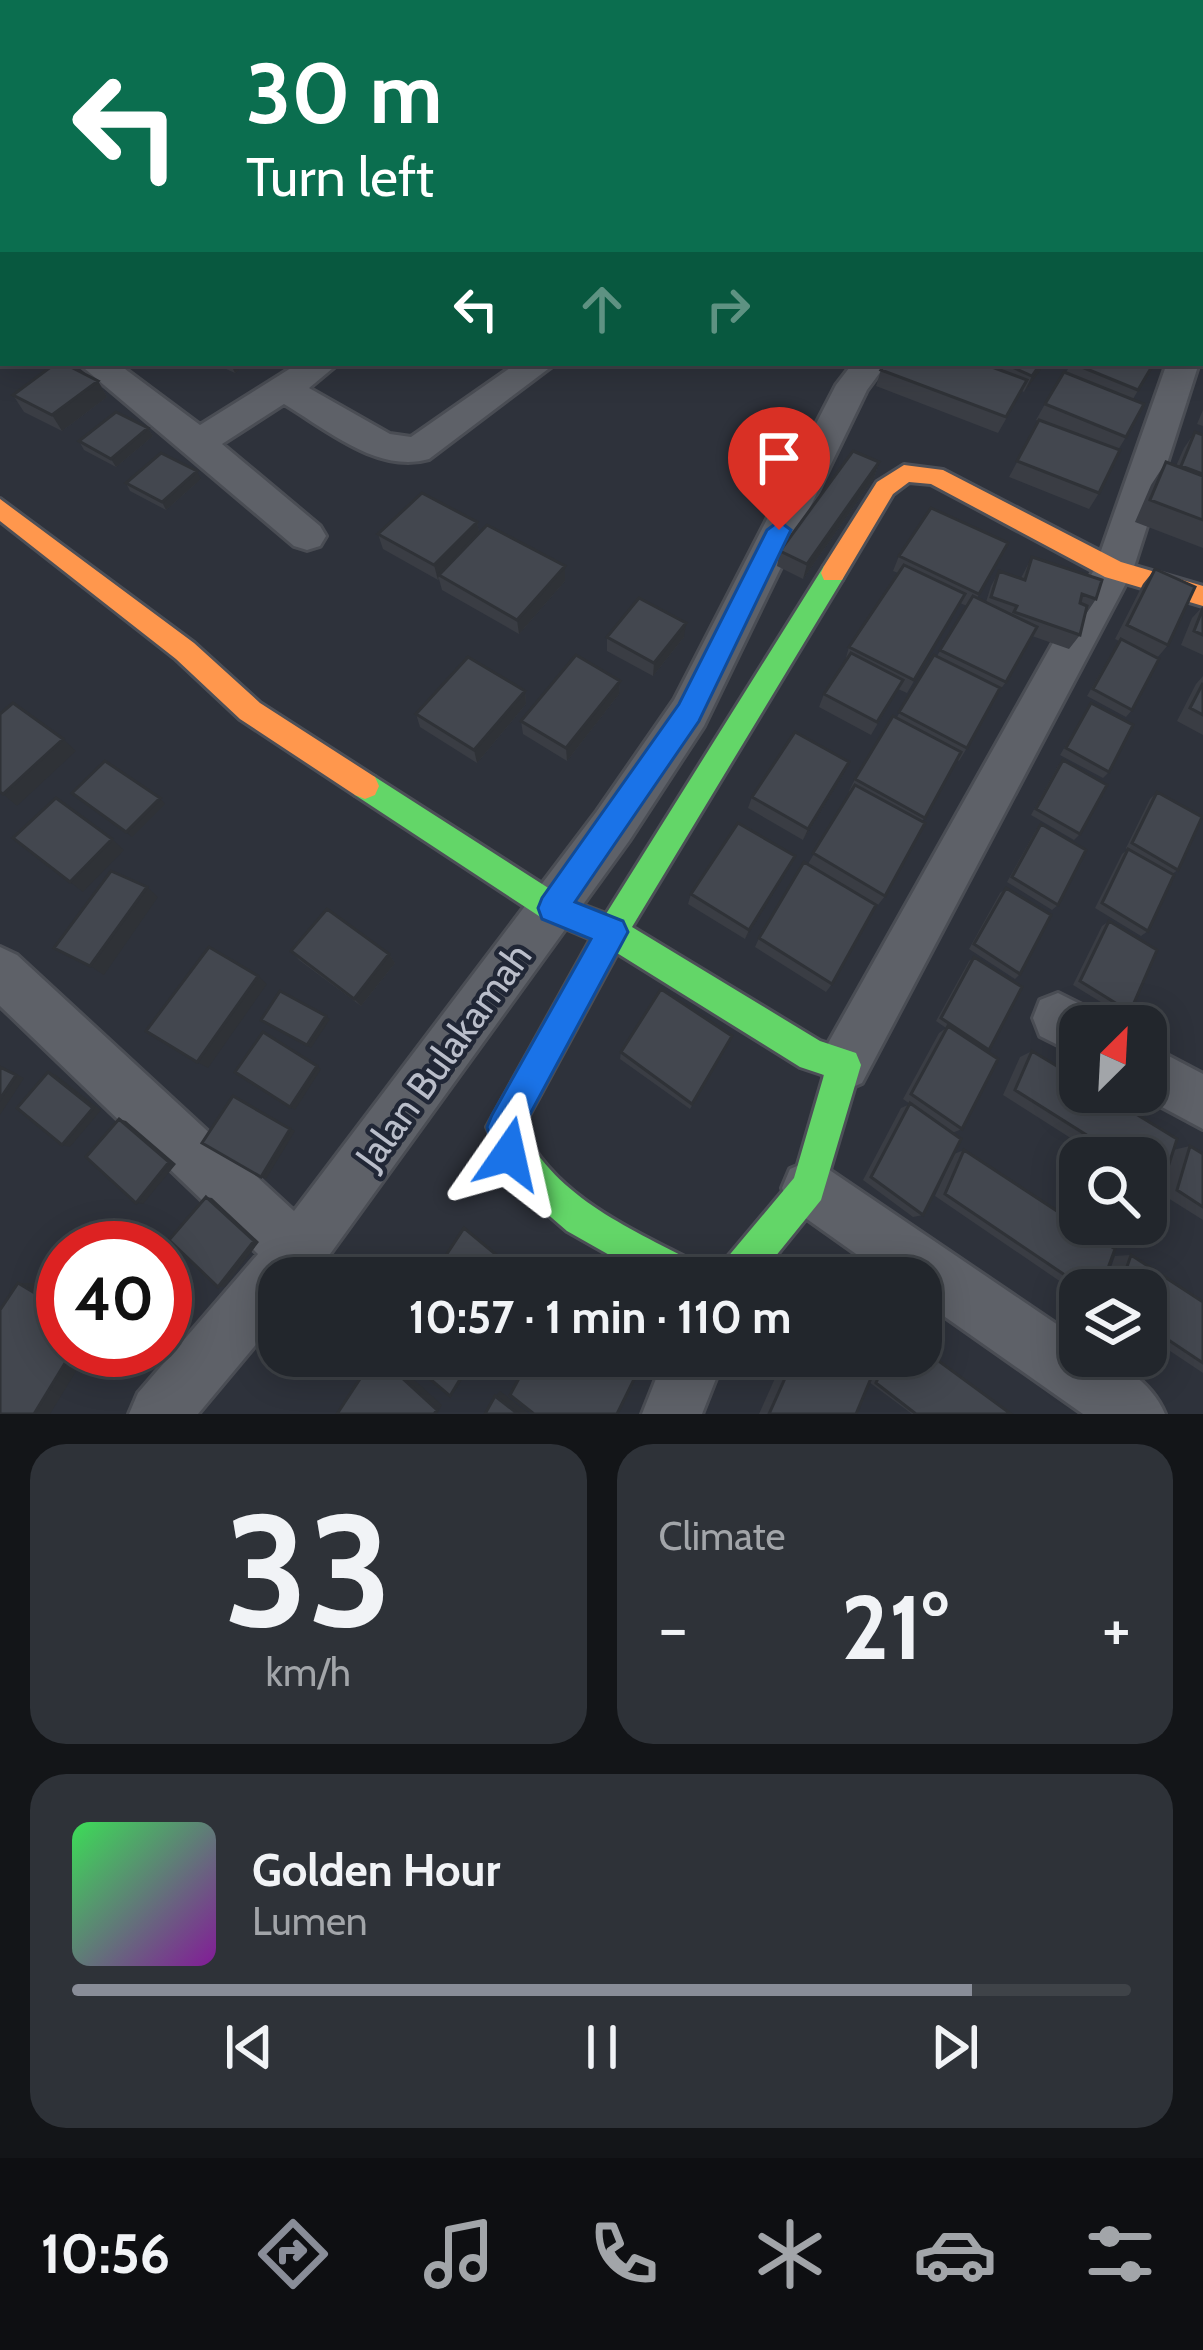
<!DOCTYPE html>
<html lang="en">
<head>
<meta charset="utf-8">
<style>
	body { margin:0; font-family:Cabin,sans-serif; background:#2e3238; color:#f1f3f6; height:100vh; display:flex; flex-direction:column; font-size:45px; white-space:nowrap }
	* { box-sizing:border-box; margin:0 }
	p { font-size:39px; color:#a2a5a9 }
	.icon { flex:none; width:66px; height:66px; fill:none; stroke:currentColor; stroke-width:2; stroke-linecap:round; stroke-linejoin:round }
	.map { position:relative; height:1414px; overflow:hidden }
	.drawer { display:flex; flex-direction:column; gap:30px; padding:30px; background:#131518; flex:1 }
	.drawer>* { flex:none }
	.banner { position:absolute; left:0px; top:0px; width:1203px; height:366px; box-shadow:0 6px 30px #0003,0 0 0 3px #3f4348; background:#0b6e4f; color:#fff; overflow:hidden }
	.needle { width:78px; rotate:24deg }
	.tools { position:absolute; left:1059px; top:1005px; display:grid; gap:24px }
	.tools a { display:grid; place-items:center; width:108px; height:108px; border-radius:24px; background:#22262c; box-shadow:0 6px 30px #0003,0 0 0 3px #3f4348; font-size:60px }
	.speed { position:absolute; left:36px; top:1221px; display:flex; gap:24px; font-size:60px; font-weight:700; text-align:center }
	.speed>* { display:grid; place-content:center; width:156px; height:156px; border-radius:50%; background:#22262c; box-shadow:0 6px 30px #0003,0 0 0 3px #3f4348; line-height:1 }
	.speed .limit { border:18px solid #d22; background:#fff; color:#111 }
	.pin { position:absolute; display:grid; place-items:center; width:102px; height:102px; color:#fff; margin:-123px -51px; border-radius:50% 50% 50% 0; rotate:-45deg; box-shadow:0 0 12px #0007 }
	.pin .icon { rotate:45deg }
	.me { position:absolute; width:132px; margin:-66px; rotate:11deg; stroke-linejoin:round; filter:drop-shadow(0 0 9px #0008) }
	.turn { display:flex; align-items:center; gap:42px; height:252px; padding:0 48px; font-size:54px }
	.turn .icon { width:156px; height:156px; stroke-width:2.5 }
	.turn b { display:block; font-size:84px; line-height:102px }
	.lanes { display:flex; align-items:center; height:114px; padding:0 48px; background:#0003; justify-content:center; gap:60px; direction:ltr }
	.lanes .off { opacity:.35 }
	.big { font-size:90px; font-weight:700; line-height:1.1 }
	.drawer .widget { flex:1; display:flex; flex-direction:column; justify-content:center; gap:18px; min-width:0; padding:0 42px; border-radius:36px; background:#2e3238 }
	.drawer .dial { align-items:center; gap:0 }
	.dial b { font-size:156px; line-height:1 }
	.song { display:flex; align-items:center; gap:36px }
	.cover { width:144px; height:144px; border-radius:18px; background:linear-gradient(135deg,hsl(130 70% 55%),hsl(290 70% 35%)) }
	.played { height:12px; border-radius:6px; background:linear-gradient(90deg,#898d98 85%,#3f4348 85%) }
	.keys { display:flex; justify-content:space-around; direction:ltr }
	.heat { display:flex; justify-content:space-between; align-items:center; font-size:66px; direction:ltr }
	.drawer .tiles { flex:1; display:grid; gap:30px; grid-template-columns:1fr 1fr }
	.widget:last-child { grid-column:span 2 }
	.trip { position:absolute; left:258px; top:1257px; width:684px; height:120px; border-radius:36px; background:#22262c; box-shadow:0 6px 30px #0003,0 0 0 3px #3f4348; font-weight:700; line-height:120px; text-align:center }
	.tab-bar { display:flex; height:192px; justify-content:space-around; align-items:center; background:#0e0f12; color:#a2a5a9 }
	.tab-bar .icon { width:84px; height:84px }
	.tab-bar .current { color:#898d98 }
	.tab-bar b { font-size:54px; color:#f1f3f6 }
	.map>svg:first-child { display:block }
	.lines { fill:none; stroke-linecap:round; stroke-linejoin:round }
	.street-casing { stroke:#4a4d54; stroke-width:6 }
	.fast-casing { stroke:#4c4f57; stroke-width:6 }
	.slow-casing { stroke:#4c4f57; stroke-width:6 }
	.street { fill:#5e6168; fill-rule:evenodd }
	.fast { fill:#63d668; fill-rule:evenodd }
	.slow { fill:#ff974d; fill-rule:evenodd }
	.wall { fill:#3a3d44 }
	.shaded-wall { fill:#2f3237 }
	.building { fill:#43474f; stroke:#2f3237; stroke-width:3 }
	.route { fill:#1a73e8; stroke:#114b97; stroke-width:3 }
	.labels { text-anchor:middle; stroke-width:9; stroke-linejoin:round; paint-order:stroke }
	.street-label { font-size:39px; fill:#babeca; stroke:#212736 }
</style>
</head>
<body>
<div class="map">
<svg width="1203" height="1414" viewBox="0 0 1203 1414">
	<rect width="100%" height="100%" fill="#2e323b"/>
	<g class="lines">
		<defs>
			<path id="street" d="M 73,0 L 100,0 L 71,3 Z
				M 768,0 L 797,0 L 766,3 Z
				M 818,0 L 848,0 L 816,3 Z
				M 0,34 L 3,34 L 0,49 Z
				M 0,183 L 3,184 L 3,202 L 0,201 Z
				M 1200,211 L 1203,211 L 1203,229 L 1200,229 Z
				M 1200,308 L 1203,309 L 1200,330 Z
				M 3,339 L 3,361 L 0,362 L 0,340 Z
				M 78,363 L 117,363 L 200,425 L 299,363 L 339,363 L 309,388 L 390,434 L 411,437 L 517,363 L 556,363 L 429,459 C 378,474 326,429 284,404 L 222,444 L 320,526 L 326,536 L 320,546 L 307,550 L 294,546 Z
				M 853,363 L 887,363 L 867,390 L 704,726 L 629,841 L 317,1272 L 312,1278 L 279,1278 L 279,1317 L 198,1414 L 129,1414 L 138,1393 L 258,1254 L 0,1006 L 0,947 L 17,955 L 294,1211 L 597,811 L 674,700 L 836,385 Z
				M 1167,363 L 1199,363 L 1133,570 L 862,1083 L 844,1091 L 826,1083 L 818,1065 L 826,1047 L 1095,568 Z
				M 1058,993 L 1098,1013 L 1103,1026 L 1080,1026 L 1080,1056 L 1040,1036 L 1033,1018 L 1040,1000 Z
				M 1146,1044 L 1203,1074 L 1203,1129 L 1134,1092 L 1146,1092 Z
				M 809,1161 L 828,1169 L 1080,1340 L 1080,1356 C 1115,1356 1152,1382 1165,1414 L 1083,1414 L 921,1300 L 921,1278 L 890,1278 L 790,1207 L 782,1188 L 790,1169 Z
				M 665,1356 L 725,1356 L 702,1414 L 642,1414 Z"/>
			<path id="fast" d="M 833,563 L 842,566 L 845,573 L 842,580 L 632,927 L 820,1041 L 856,1053 L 861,1065 L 821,1200 L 758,1278 L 716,1278 L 721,1265 L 794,1178 L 824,1075 L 800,1067 L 617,953 L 522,1128 C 556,1199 634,1230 700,1265 L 705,1278 L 650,1278 L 567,1231 L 522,1192 L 505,1168 L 487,1127 L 591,939 L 542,918 L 355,795 L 351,786 L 355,777 L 365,773 L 375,777 L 564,898 L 606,914 L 824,566 Z"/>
			<path id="slow" d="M 904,465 L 943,470 L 1121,562 L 1203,586 L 1203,606 L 1105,577 L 931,484 L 909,482 L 893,494 L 842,580 L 824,580 L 821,573 L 824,566 L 877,482 Z
				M 0,499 L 194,643 L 260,703 L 375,777 L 379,786 L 375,795 L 365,799 L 355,795 L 240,719 L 176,659 L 0,521 Z"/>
		</defs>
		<use href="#street" class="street-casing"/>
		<use href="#fast" class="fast-casing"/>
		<use href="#slow" class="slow-casing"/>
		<use href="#street" class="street"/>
		<use href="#fast" class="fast"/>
		<use href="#slow" class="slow"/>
	</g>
	<path class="wall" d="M 1203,263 L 1203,299 L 1200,298 L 1200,268 Z
		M 213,363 L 247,363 L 235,373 Z
		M 886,363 L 1058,363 L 1054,368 L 1044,363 L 1024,392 L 1022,391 L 998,433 L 876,386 L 881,370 Z
		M 1072,363 L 1154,363 L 1133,399 L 1126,437 L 1118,450 L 1099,493 L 1089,509 L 1009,477 L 1039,421 L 1036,420 L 1045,404 Z
		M 98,381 L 107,397 L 62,431 L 24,412 L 13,395 Z
		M 1203,410 L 1203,426 L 1197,424 Z
		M 148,428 L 153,436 L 116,467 L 84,450 L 79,441 Z
		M 1195,432 L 1203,435 L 1203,548 L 1135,522 L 1151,485 L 1166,462 L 1176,466 L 1184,448 Z
		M 879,462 L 874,478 L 803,579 L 777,566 L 780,551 Z
		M 201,479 L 166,510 L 130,491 L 126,483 Z
		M 477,522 L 479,533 L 565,581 L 519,634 L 442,590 L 439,579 L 438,580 L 383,549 L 378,534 Z
		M 1008,543 L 977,598 L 986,602 L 991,586 L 999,571 L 1021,578 L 1032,557 L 1096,599 L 1086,614 L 1080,635 L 1069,649 L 1032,636 L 1006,682 L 996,695 L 967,748 L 959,761 L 957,760 L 922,822 L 885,896 L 878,905 L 808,864 L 850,792 L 849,791 L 855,779 L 897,717 L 934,655 L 937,656 L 967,606 L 960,603 L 907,693 L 898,689 L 871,735 L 819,707 L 824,694 L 845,661 L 849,647 L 898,573 L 893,571 L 899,556 Z
		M 1155,569 L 1168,645 L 1157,658 L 1132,710 L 1126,717 L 1087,696 L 1119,641 L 1115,639 L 1143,584 Z
		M 1203,606 L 1203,655 L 1181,645 L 1192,618 Z
		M 607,637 L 684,637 L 653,676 L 607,651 Z
		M 1203,676 L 1203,735 L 1177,721 L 1196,684 Z
		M 620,681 L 619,694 L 567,761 L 523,734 L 521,721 Z
		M 525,691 L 526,704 L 477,763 L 420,727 L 416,714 Z
		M 1091,703 L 1109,772 L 1103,778 L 1060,755 Z
		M 1063,760 L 1080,834 L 1074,840 L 1031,815 L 1058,766 Z
		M 843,775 L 803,840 L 748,808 L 752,797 Z
		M 1157,792 L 1178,870 L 1172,874 L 1148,931 L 1141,936 L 1095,908 L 1122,854 L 1127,850 L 1126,848 L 1150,799 Z
		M 1041,824 L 1058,905 L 1052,910 L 1007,882 L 1036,830 Z
		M 790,866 L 745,939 L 688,904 L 691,894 Z
		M 1006,888 L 1020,974 L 1015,979 L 969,949 L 1000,893 Z
		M 1109,921 L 1130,1012 L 1122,1015 L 1073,985 L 1102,926 Z
		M 759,938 L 832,984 L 826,992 L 755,947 Z
		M 291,951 L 389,954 L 395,963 L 361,1006 L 299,960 Z
		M 974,957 L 989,1050 L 987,1051 L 962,1129 L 952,1133 L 923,1215 L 913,1217 L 863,1180 L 901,1108 L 910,1104 L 903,1099 L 939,1033 L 946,1028 L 936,1021 L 969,961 Z
		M 732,1036 L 690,1109 L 620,1059 L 621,1052 Z
		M 1032,1051 L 1173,1150 L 1190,1146 L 1203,1154 L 1203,1220 L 1160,1193 L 1163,1183 L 1146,1186 L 1146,1158 L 1102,1158 L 1003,1095 L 1020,1057 Z
		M 964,1150 L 1100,1290 L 1080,1290 L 1080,1295 L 935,1196 L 954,1154 Z
		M 1131,1255 L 1203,1302 L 1203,1373 L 1146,1335 L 1146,1290 L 1103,1290 L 1115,1256 Z
		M 785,1356 L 921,1356 L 1011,1414 L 912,1414 L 869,1382 L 856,1414 L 759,1414 Z"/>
	<path class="shaded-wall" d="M 233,363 L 247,363 L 235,373 L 231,365 Z
		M 1041,363 L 1044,363 L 1040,371 L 1024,392 L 1032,376 Z
		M 98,381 L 107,397 L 62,431 L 52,415 Z
		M 148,428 L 153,436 L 116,467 L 111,459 Z
		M 879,462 L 874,478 L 803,579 L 807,564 Z
		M 197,471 L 201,479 L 166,510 L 162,502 Z
		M 477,522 L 480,537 L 439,575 L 438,580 L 434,565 Z
		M 565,566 L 565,581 L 519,634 L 517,620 Z
		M 686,623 L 684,637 L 653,676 L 654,663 Z
		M 620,681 L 619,694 L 567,761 L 566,748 Z
		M 525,691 L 526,704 L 477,763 L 474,750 Z
		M 63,739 L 76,751 L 17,806 L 3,794 Z
		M 849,762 L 843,775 L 803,840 L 808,829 Z
		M 160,798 L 165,804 L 132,837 L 126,832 Z
		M 112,839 L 124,850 L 83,892 L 70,882 Z
		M 795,856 L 790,866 L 745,939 L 749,930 Z
		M 147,887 L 158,897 L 104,975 L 90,966 Z
		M 389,954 L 395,963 L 361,1006 L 354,999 Z
		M 258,976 L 267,984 L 208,1068 L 197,1062 Z
		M 326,1016 L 330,1019 L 311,1048 L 307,1045 Z
		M 0,1066 L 24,1078 L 0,1115 Z
		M 317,1066 L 321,1069 L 295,1110 L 290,1107 Z
		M 48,1072 L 56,1075 L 101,1110 L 70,1147 L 62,1145 Z
		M 233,1096 L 295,1131 L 266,1179 L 261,1177 Z
		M 119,1119 L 126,1121 L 176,1164 L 143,1204 L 136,1203 Z
		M 206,1197 L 212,1198 L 259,1242 L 225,1287 L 218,1287 Z
		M 134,1234 L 141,1235 L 173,1251 L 165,1266 L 165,1248 L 161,1248 Z
		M 18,1283 L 36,1283 L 63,1299 L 63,1310 Z
		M 73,1350 L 89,1350 L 50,1414 L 34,1414 Z
		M 378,1356 L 388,1356 L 442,1405 L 437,1414 L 434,1414 Z
		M 474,1356 L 477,1356 L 454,1392 L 450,1396 Z
		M 500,1391 L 530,1414 L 518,1414 L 495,1396 Z"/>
	<path class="building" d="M 850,0 L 929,0 L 934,3 L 856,3 Z
		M 3,81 L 3,112 L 0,111 L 0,83 Z
		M 1200,98 L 1203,100 L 1203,126 L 1200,124 Z
		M 1200,136 L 1203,139 L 1203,164 L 1200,165 Z
		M 56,363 L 63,363 L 98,381 L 52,415 L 13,395 Z
		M 886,363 L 981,363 L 1027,380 L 1006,417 L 881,370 Z
		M 1003,363 L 1041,363 L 1032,376 Z
		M 1072,363 L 1154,363 L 1138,390 Z
		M 1064,372 L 1144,404 L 1126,437 L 1045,404 Z
		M 116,412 L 148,428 L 111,459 L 79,441 Z
		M 1039,420 L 1120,450 L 1099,493 L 1017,461 Z
		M 1195,432 L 1203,435 L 1203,474 L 1181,466 Z
		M 853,451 L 879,462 L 807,564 L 780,551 Z
		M 161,453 L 197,471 L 162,502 L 126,483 Z
		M 1166,462 L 1203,476 L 1203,520 L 1150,500 Z
		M 422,493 L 477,522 L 434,565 L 378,534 Z
		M 931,508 L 1008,543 L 979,594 L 899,556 Z
		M 487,525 L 565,566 L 517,620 L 439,575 Z
		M 1032,557 L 1102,580 L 1096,599 L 1082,594 L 1080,603 L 1087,606 L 1080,635 L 1014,612 L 1017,606 L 991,597 L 999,571 L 1025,580 Z
		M 904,565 L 965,594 L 914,680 L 849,647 Z
		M 1155,569 L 1195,587 L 1168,645 L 1127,625 Z
		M 973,596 L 1037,627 L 1006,682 L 940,650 Z
		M 639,598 L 686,623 L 654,663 L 607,637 Z
		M 1203,608 L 1203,635 L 1194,631 Z
		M 1121,639 L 1159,659 L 1132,710 L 1093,689 Z
		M 851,653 L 903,680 L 877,722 L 824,694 Z
		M 576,655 L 620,681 L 566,748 L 521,721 Z
		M 934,655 L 1000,688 L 967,748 L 899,712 Z
		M 468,657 L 525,691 L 474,750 L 416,714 Z
		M 1203,683 L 1203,715 L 1190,708 Z
		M 13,703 L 63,739 L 3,794 L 0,792 L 0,714 Z
		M 1091,703 L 1133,725 L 1109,772 L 1066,748 Z
		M 893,716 L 961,752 L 925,818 L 855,779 Z
		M 795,732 L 849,762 L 808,829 L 752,797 Z
		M 1063,760 L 1107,785 L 1080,834 L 1036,809 Z
		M 105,761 L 160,798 L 126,832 L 72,793 Z
		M 855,785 L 925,823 L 885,896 L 813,853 Z
		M 1157,792 L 1202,817 L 1178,870 L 1132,843 Z
		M 56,798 L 112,839 L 70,882 L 13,838 Z
		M 738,823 L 795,856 L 749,930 L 691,894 Z
		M 1041,824 L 1086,850 L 1058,905 L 1012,877 Z
		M 1128,849 L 1174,875 L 1148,931 L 1102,903 Z
		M 804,862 L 876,905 L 832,984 L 759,938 Z
		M 111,871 L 147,887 L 90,966 L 54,948 Z
		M 1006,888 L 1051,915 L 1020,974 L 974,944 Z
		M 327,909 L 389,954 L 354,999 L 291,951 Z
		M 1109,921 L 1157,950 L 1130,1012 L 1080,981 Z
		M 209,947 L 258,976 L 197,1062 L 146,1031 Z
		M 974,957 L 1022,987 L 989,1050 L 941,1018 Z
		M 661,989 L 732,1036 L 692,1104 L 621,1052 Z
		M 280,991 L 326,1016 L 307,1045 L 261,1020 Z
		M 948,1026 L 998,1059 L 962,1129 L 911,1094 Z
		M 263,1032 L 317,1066 L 290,1107 L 235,1072 Z
		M 1032,1051 L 1080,1080 L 1080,1092 L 1100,1092 L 1177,1139 L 1163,1183 L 1146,1172 L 1146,1158 L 1123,1158 L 1015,1090 Z
		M 0,1067 L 16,1075 L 0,1099 Z
		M 48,1072 L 93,1108 L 62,1145 L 17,1108 Z
		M 233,1096 L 290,1129 L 261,1177 L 202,1143 Z
		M 910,1103 L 961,1139 L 923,1215 L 871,1177 Z
		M 119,1119 L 169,1162 L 136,1203 L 86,1157 Z
		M 1190,1146 L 1203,1154 L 1203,1207 L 1177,1190 Z
		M 964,1150 L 1115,1249 L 1100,1290 L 1087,1290 L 945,1194 Z
		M 206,1197 L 254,1241 L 218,1287 L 169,1240 Z
		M 464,1228 L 523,1277 L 523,1278 L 431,1278 Z
		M 134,1234 L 161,1248 L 126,1248 Z
		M 1131,1255 L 1203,1302 L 1203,1363 L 1146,1325 L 1146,1290 L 1119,1290 Z
		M 18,1283 L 63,1310 L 63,1350 L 73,1350 L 34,1414 L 0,1414 L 0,1310 Z
		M 921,1348 L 1011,1414 L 916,1414 L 876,1383 L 887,1356 L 921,1356 Z
		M 375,1356 L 378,1356 L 437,1410 L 434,1414 L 337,1414 Z
		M 403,1356 L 474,1356 L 450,1396 Z
		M 531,1356 L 644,1356 L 645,1357 L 617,1414 L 534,1414 L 510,1395 Z
		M 795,1356 L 875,1356 L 879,1359 L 856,1414 L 769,1414 Z
		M 495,1396 L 518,1414 L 485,1414 Z"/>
	<path class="route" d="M 779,521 L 791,530 L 699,721 L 575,902 L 623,921 L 628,932 L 522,1129 L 527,1154 L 521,1166 L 509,1171 L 497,1166 L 487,1127 L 492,1115 L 591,939 L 542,919 L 538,908 L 542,898 L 679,704 L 767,530 Z"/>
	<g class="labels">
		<g class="street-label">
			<text transform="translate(443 1056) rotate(-54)" y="14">Jalan Bulakamah</text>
		</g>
	</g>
</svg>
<div class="tools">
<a><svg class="needle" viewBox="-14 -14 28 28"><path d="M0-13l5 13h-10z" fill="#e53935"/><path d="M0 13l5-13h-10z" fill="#a2a5a9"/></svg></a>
<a><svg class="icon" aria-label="search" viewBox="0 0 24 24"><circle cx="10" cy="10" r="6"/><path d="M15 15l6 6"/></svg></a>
<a><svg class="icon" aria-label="layers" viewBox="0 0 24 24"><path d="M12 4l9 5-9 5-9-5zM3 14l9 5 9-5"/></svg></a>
</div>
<div class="speed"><div class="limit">40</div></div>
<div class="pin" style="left:779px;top:530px;background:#d93025"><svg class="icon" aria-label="arrive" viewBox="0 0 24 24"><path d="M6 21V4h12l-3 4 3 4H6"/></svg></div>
<svg class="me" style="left:509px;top:1154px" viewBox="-20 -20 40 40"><path d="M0-17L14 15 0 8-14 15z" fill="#1a73e8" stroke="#fff" stroke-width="4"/></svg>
<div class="trip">10:57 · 1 min · 110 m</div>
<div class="banner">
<div class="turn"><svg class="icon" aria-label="left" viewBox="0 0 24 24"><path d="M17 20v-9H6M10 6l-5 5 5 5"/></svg><div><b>30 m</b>Turn left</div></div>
<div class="lanes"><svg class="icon" aria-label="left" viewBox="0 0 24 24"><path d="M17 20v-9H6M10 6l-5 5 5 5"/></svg><svg class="icon off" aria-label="ahead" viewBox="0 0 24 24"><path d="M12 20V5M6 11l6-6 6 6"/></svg><svg class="icon off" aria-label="right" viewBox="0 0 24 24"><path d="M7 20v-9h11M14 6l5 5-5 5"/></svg></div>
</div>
</div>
<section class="drawer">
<div class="tiles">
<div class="widget dial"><b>33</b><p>km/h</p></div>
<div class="widget"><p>Climate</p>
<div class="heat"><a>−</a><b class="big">21°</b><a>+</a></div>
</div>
<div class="widget">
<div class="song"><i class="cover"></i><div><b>Golden Hour</b><p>Lumen</p></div></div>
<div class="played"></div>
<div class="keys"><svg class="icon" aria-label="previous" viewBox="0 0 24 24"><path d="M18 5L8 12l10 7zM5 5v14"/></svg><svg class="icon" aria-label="pause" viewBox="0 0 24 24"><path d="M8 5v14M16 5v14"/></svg><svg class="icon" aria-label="next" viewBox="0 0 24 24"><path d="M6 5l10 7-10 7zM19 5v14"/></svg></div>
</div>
</div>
</section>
<nav class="tab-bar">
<b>10:56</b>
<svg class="icon current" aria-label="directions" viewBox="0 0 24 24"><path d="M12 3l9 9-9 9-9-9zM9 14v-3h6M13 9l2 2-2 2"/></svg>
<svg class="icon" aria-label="music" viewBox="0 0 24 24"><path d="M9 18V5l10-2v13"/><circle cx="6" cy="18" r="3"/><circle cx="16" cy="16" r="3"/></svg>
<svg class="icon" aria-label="phone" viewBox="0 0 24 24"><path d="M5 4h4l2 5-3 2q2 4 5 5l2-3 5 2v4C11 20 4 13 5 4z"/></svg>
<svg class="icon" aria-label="climate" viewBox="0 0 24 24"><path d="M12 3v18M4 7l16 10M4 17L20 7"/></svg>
<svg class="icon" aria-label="car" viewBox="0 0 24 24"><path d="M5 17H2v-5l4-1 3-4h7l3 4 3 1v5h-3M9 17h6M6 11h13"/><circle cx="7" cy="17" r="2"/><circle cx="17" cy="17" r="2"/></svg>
<svg class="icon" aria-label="filters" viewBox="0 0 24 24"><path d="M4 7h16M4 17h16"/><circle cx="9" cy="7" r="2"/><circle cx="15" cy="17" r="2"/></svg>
</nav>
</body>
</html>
